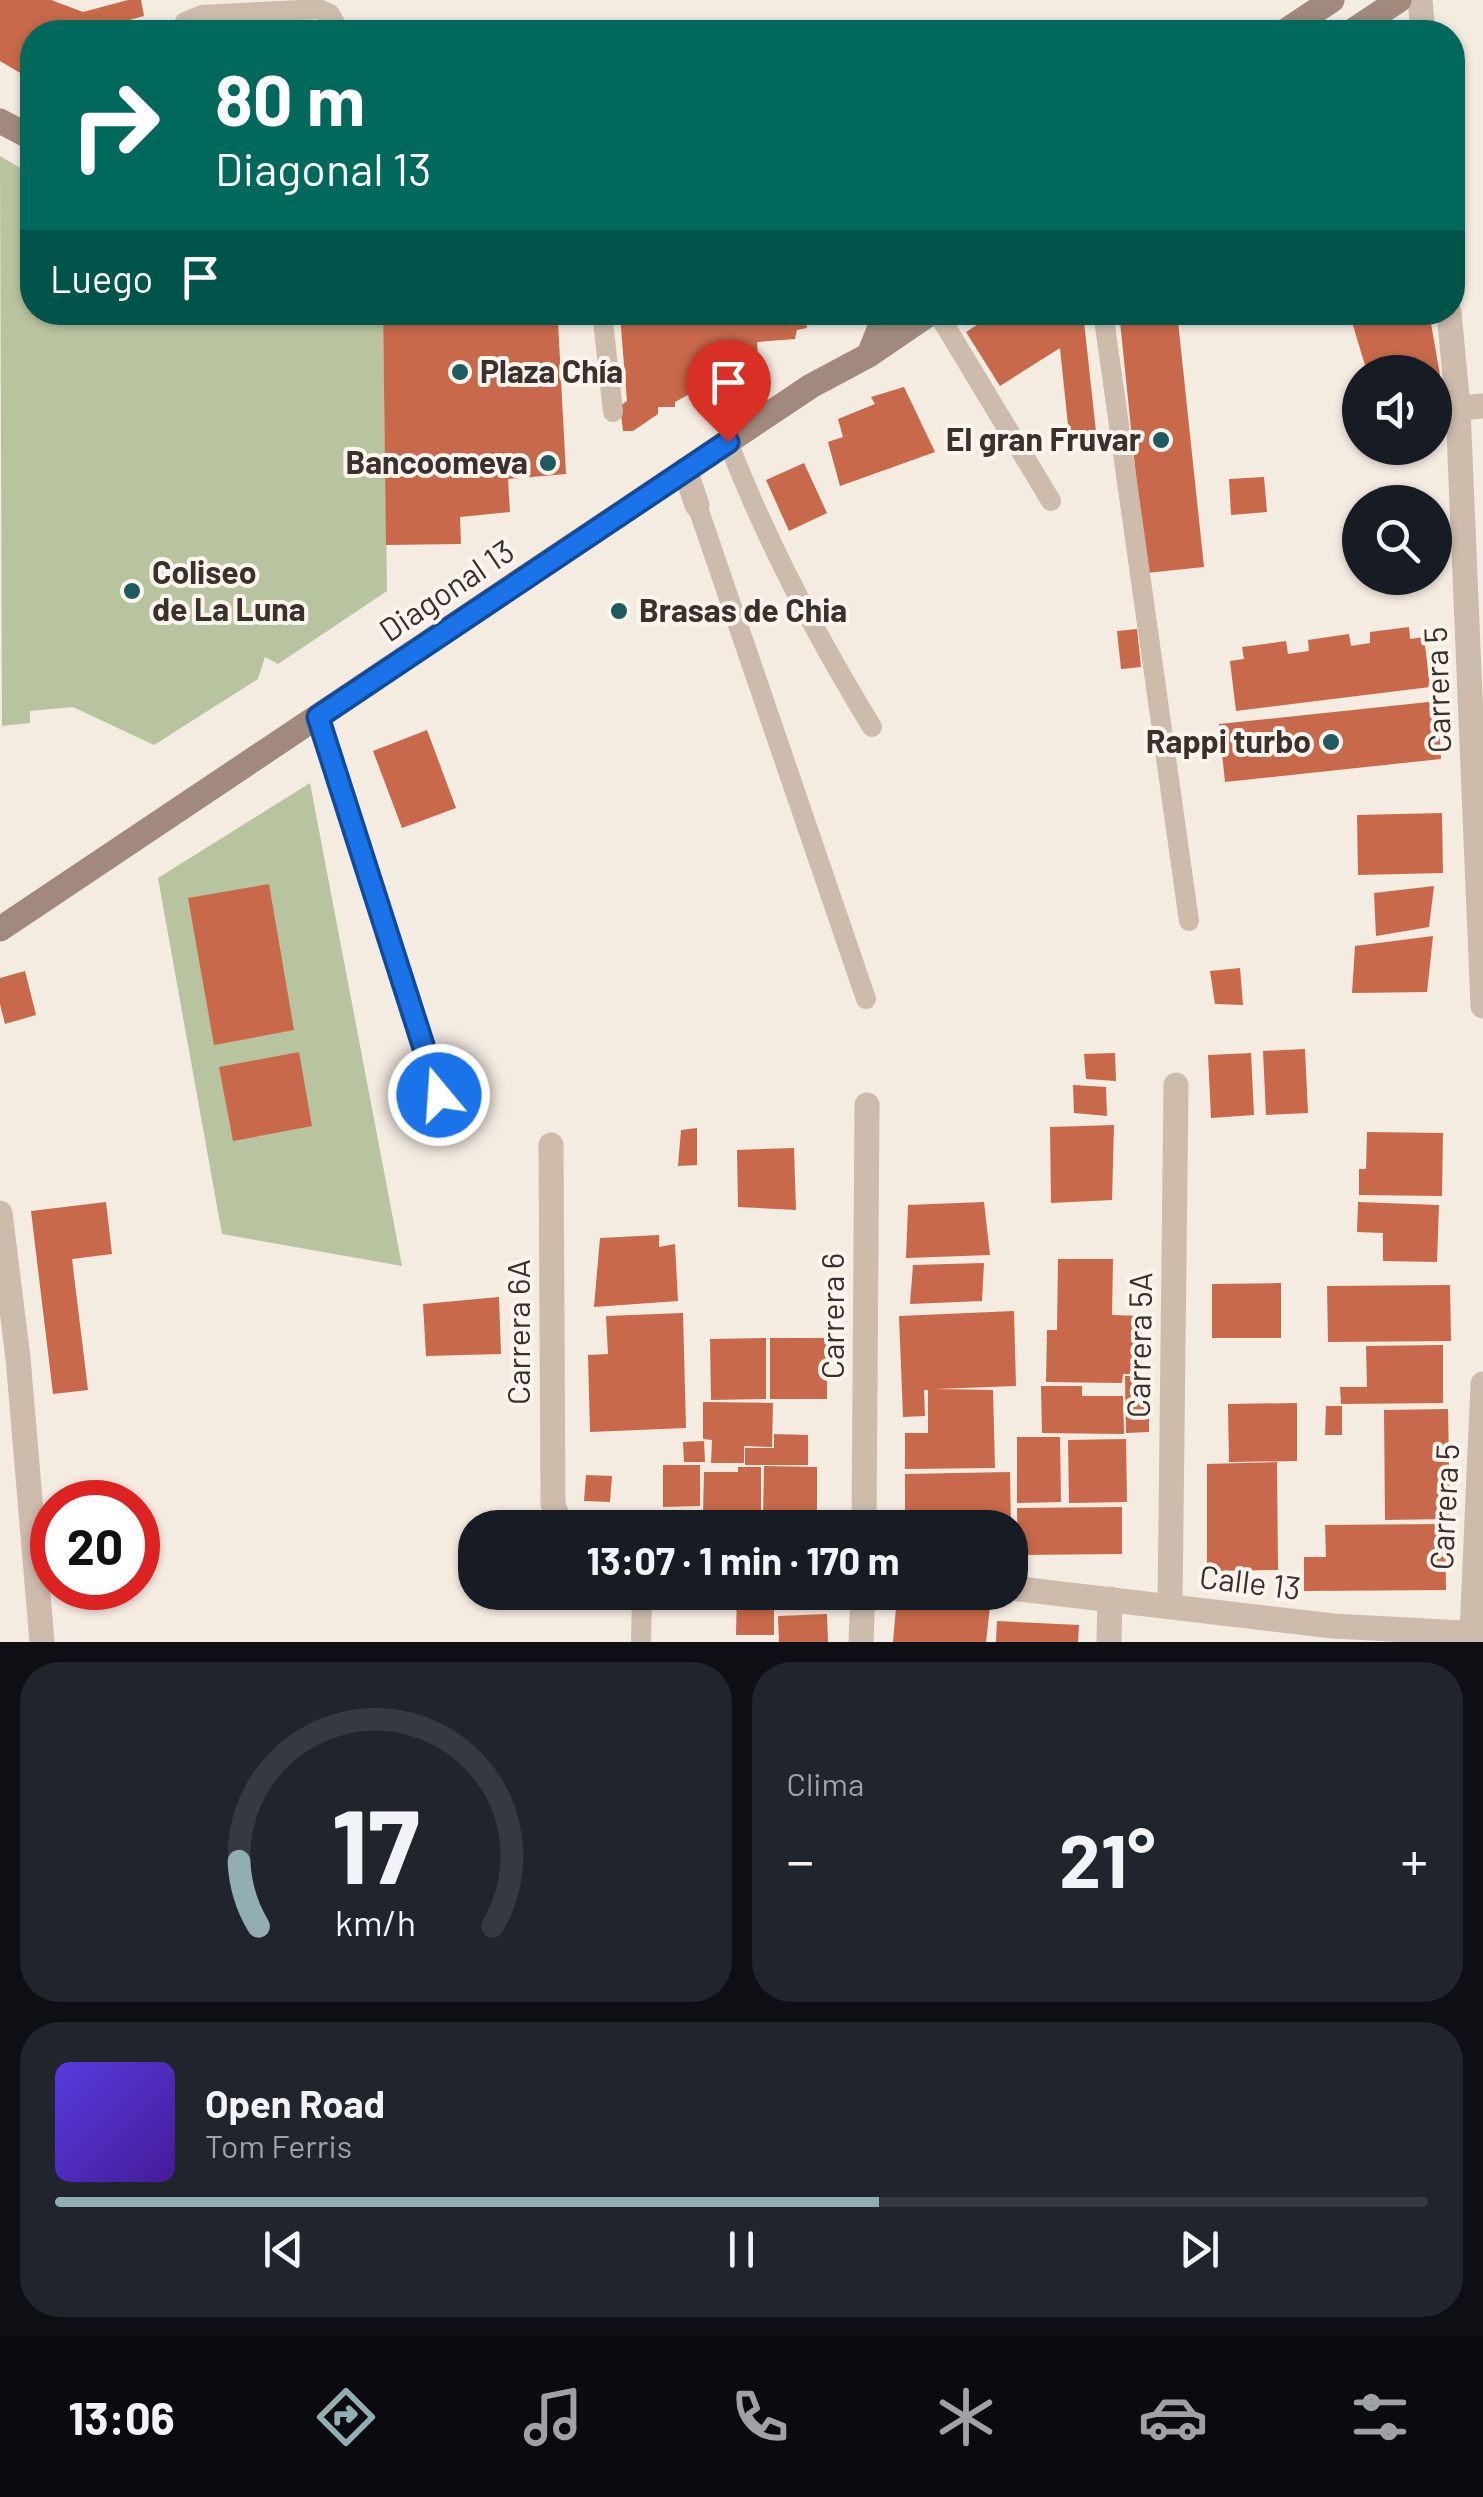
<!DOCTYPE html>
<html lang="es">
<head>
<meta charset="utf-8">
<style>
	body { margin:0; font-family:Barlow,sans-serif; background:#20242c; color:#f1f3f6; height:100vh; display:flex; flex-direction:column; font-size:38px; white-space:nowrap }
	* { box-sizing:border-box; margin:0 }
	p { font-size:32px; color:#9ea1a6 }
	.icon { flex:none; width:55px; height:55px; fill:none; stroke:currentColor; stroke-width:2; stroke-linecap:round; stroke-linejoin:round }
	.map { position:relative; height:1642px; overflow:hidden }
	.panel { display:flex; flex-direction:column; gap:20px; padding:20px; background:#0d0f14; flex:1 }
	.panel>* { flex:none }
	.top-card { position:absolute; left:20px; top:20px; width:1445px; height:305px; border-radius:40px; box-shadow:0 2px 8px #0004; background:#00695c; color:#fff; overflow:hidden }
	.tools { position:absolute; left:1342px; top:355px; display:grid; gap:20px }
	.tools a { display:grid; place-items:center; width:110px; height:110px; border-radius:50%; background:#171b24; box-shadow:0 2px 8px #0004; font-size:50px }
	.speed { position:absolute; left:30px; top:1480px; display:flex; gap:20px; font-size:50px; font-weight:700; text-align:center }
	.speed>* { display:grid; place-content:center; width:130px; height:130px; border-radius:50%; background:#171b24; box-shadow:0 2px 8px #0004; line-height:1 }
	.speed .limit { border:15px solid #d22; background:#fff; color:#111 }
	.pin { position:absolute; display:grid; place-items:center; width:85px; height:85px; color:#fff; margin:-102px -42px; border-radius:50% 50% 50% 0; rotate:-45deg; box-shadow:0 0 10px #0007 }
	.pin .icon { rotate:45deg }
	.me { position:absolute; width:110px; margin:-55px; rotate:342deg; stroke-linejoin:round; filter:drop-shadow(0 0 8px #0008) }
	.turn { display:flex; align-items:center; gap:35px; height:210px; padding:0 30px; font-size:45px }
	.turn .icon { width:130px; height:130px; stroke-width:2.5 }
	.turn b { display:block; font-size:70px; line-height:85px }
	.then { display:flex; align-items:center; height:95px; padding:0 30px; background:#0003; gap:20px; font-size:38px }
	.big { font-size:75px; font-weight:700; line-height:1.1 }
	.panel .tile { flex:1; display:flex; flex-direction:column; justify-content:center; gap:15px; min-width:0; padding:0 35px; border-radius:40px; background:#20242c }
	.panel .dial { align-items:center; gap:0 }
	.dial svg { height:260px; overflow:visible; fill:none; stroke:#363941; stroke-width:7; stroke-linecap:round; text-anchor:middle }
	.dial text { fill:#f1f3f6; stroke:none }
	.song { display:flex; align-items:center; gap:30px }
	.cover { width:120px; height:120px; border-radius:15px; background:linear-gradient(135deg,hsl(250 70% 55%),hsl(260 70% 35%)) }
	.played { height:10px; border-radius:5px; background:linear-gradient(90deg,#92aeb2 60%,#363941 60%) }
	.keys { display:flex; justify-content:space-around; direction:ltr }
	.heat { display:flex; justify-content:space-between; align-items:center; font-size:55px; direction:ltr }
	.panel .tiles { flex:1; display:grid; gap:20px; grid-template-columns:1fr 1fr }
	.tile:last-child { grid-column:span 2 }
	.trip { position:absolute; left:458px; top:1510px; width:570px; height:100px; border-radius:40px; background:#171b24; box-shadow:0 2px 8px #0004; font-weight:700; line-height:100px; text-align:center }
	.dock { display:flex; height:160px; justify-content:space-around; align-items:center; background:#090b0e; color:#9ea1a6 }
	.dock .icon { width:70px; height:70px }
	.dock .selected { color:#92aeb2 }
	.dock b { font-size:45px; color:#f1f3f6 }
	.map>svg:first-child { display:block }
	.green { fill:#b8c4a0 }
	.building { fill:#c8694b }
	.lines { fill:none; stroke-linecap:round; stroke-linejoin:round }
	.service { stroke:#cdbbac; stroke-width:20 }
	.minor { stroke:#cdbbac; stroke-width:25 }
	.tertiary { stroke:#cdbbac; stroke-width:25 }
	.secondary { stroke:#a18a7d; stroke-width:25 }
	.route-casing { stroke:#114b97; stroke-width:25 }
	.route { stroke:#1a73e8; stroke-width:18 }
	.poi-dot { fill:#1f5a5e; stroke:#fbf5ee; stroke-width:4 }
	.labels { text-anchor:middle; stroke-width:8; stroke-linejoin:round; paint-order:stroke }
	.poi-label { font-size:32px; font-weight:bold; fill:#3b302b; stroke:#fbf5ee; text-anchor:start }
	.street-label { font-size:32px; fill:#3b302b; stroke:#fbf5ee }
</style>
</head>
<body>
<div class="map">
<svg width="1483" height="1642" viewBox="0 0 1483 1642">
	<rect width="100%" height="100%" fill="#f4ebe1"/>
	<path class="green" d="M 0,156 L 32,175 L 32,312 L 383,313 L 387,591 L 278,664 L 265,657 L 258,679 L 154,745 L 73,707 L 30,711 L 30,723 L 2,726 Z
		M 310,783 L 402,1266 L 222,1234 L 158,878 Z"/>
	<path class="building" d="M 0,0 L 51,0 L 83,12 L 128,0 L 141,0 L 144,16 L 115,24 L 117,32 L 32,32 L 32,80 L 0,61 Z
		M 383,312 L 805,312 L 807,328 L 797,330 L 795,339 L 757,342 L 758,355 L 736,358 L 736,364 L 694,367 L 693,381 L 697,381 L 699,389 L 675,402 L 675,407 L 658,407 L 658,414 L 633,431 L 623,431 L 620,406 L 627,401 L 620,316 L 558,322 L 566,474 L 508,479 L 510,512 L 460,517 L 461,544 L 386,545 Z
		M 997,312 L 1083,312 L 1096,432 L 1069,435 L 1060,348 L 1000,386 L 966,332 Z
		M 1119,312 L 1177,312 L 1204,567 L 1146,573 Z
		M 1349,312 L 1429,312 L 1440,375 L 1367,372 Z
		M 904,387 L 935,452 L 840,486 L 828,442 L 843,437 L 838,419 L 875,404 L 871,397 Z
		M 804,463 L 827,513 L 789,531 L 766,480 Z
		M 1264,477 L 1267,512 L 1231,515 L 1229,479 Z
		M 1409,627 L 1410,639 L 1424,637 L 1430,687 L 1236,711 L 1230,661 L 1244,659 L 1242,647 L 1286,641 L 1288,654 L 1309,651 L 1308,640 L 1349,634 L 1351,646 L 1370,643 L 1370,632 Z
		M 1137,629 L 1141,667 L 1121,669 L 1117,631 Z
		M 1438,701 L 1441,759 L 1225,782 L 1219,724 Z
		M 427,730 L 456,808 L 402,828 L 373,751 Z
		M 1442,813 L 1443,873 L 1358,875 L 1357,815 Z
		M 269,884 L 294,1030 L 214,1045 L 188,898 Z
		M 1434,886 L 1429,927 L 1376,936 L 1374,893 Z
		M 1433,936 L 1427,992 L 1352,993 L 1355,946 Z
		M 1240,968 L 1243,1005 L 1215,1004 L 1210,971 Z
		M 25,971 L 36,1015 L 5,1024 L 0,1004 L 0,978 Z
		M 1305,1049 L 1308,1113 L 1266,1115 L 1263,1051 Z
		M 299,1052 L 312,1126 L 233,1141 L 219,1067 Z
		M 1115,1053 L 1116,1081 L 1086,1079 L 1084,1054 Z
		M 1251,1053 L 1254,1115 L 1211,1118 L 1208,1055 Z
		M 1073,1085 L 1106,1087 L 1107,1116 L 1074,1113 Z
		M 1114,1125 L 1112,1200 L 1051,1203 L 1050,1127 Z
		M 697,1128 L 697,1165 L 678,1166 L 681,1130 Z
		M 1367,1132 L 1443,1133 L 1442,1196 L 1359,1195 L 1359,1169 L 1366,1169 Z
		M 794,1148 L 796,1210 L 738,1207 L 737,1150 Z
		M 106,1202 L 112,1254 L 72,1259 L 88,1390 L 53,1394 L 31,1211 Z
		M 984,1202 L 990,1255 L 906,1258 L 908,1205 Z
		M 1358,1202 L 1439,1205 L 1437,1262 L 1383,1261 L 1383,1233 L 1357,1232 Z
		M 659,1235 L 659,1247 L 675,1244 L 678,1301 L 594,1307 L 600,1238 Z
		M 1058,1259 L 1113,1259 L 1112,1315 L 1142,1316 L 1141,1374 L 1123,1374 L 1122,1383 L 1046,1382 L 1047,1330 L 1057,1330 Z
		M 984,1263 L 982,1301 L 910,1304 L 913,1265 Z
		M 1281,1283 L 1281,1338 L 1212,1338 L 1212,1284 Z
		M 1450,1285 L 1451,1341 L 1328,1342 L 1327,1286 Z
		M 499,1297 L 501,1354 L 426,1356 L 423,1304 Z
		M 1014,1311 L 1016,1386 L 935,1389 L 993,1390 L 995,1468 L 905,1469 L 905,1433 L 928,1433 L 928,1390 L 924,1390 L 925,1416 L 903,1417 L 899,1316 Z
		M 683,1313 L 686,1428 L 590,1432 L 588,1355 L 608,1354 L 606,1316 Z
		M 766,1338 L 766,1399 L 711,1400 L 710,1339 Z
		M 770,1338 L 827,1338 L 827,1399 L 770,1399 Z
		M 1443,1345 L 1443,1403 L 1341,1404 L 1340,1387 L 1367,1387 L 1366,1346 Z
		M 1125,1376 L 1149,1376 L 1149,1432 L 1126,1433 Z
		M 1041,1386 L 1082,1386 L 1082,1396 L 1123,1396 L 1124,1434 L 1042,1433 Z
		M 703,1402 L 773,1403 L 772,1447 L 744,1446 L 744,1463 L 711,1463 L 712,1440 L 703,1439 Z
		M 1297,1403 L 1297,1461 L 1229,1462 L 1228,1404 Z
		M 1326,1406 L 1342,1406 L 1342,1435 L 1325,1435 Z
		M 1448,1409 L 1450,1519 L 1385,1520 L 1384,1410 Z
		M 774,1434 L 808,1435 L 808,1465 L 745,1465 L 745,1448 L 774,1448 Z
		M 1017,1437 L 1060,1437 L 1061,1502 L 1017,1503 Z
		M 1126,1439 L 1127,1502 L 1069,1503 L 1068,1440 Z
		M 704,1441 L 705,1462 L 684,1462 L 683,1442 Z
		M 1277,1462 L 1278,1570 L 1207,1571 L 1207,1464 Z
		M 663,1465 L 700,1465 L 700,1506 L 663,1507 Z
		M 764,1466 L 817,1467 L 817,1520 L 763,1519 Z
		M 738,1467 L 761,1467 L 761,1515 L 703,1515 L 704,1472 L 738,1472 Z
		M 1010,1472 L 1011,1528 L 905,1528 L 905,1474 Z
		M 586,1475 L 612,1476 L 610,1502 L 584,1501 Z
		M 1122,1507 L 1122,1554 L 1018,1555 L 1017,1508 Z
		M 1445,1524 L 1446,1590 L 1304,1591 L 1304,1557 L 1326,1557 L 1325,1525 Z
		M 737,1592 L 774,1592 L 774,1635 L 736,1635 Z
		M 897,1596 L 990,1606 L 986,1642 L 893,1642 Z
		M 827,1614 L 828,1642 L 779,1642 L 778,1616 Z
		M 997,1621 L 1079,1625 L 1078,1642 L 996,1642 Z"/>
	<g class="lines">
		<path class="service" d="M 181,32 L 185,22 L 202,15 L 319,9 L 330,14 L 340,32
			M 602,312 L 613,412
			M 937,312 L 1051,501
			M 1103,312 L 1189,921
			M 728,442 C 766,540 817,637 872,727
			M 697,505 L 866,999
			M 318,717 L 439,1095
			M 641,1642 L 642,1592"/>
		<path class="minor" d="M 1420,0 L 1423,32
			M 1449,312 L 1458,408 L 1483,1006
			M 1458,408 L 1483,406
			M 685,470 L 697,505
			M 551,1145 L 553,1504 L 558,1519 L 571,1528
			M 864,1528 L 867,1105
			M 1010,1588 L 1333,1626 L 1483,1634
			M 1170,1606 L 1176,1085
			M 1472,1633 L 1483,1384
			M 861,1642 L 863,1592
			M 1109,1642 L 1110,1599"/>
		<path class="tertiary" d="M 0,1213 L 18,1358 L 42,1642"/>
		<path class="secondary" d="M 1284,32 L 1332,0
			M 1351,32 L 1399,0
			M 0,121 L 32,138
			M 869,355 L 883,319 L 892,312
			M 0,929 L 811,386 L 869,355 L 932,312"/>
	</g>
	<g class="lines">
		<defs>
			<path id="route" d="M 439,1095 L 318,717 L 728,442"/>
		</defs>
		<use href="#route" class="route-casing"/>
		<use href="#route" class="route"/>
	</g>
	<g class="poi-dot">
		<circle cx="460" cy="372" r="10"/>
		<circle cx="1161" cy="440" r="10"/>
		<circle cx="548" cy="463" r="10"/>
		<circle cx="132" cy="591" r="10"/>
		<circle cx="619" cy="611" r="10"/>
		<circle cx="1331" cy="742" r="10"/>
	</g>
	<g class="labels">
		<g class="poi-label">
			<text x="480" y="383">Plaza Chía</text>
			<text x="1141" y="451" text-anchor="end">El gran Fruvar</text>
			<text x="528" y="474" text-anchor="end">Bancoomeva</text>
			<text x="152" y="584">Coliseo<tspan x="152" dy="37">de La Luna</tspan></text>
			<text x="639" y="622">Brasas de Chia</text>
			<text x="1311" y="753" text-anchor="end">Rappi turbo</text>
		</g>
		<g class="street-label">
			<text transform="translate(447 591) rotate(-34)" y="11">Diagonal 13</text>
			<text transform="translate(1438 690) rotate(-92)" y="11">Carrera 5</text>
			<text transform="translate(833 1316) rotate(-90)" y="11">Carrera 6</text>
			<text transform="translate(519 1332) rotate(-90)" y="11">Carrera 6A</text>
			<text transform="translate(1140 1345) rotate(-89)" y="11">Carrera 5A</text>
			<text transform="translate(1445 1507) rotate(-87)" y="11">Carrera 5</text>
			<text transform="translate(1250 1583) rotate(7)" y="11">Calle 13</text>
		</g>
	</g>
</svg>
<div class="tools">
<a><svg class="icon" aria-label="sound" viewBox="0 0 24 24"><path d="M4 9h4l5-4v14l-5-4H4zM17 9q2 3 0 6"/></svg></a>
<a><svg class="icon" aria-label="search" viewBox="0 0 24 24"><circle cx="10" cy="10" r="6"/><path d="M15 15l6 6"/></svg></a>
</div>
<div class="speed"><div class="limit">20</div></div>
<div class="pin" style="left:728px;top:442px;background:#d93025"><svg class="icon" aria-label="arrive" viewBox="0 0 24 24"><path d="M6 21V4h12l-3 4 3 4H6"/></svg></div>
<svg class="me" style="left:439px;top:1095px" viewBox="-20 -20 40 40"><circle r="17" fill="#1a73e8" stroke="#fff" stroke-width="3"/><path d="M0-11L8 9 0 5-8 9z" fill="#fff"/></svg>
<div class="trip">13:07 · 1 min · 170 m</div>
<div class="top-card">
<div class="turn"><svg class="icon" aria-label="right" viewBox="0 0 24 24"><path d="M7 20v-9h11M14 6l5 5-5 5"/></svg><div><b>80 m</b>Diagonal 13</div></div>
<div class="then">Luego<svg class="icon" aria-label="arrive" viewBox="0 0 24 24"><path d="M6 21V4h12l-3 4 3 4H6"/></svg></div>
</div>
</div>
<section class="panel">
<div class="tiles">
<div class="tile dial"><svg viewBox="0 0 100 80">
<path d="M14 69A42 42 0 1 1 86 69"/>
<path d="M14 69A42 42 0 0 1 8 49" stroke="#92aeb2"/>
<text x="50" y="56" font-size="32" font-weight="700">17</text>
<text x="50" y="72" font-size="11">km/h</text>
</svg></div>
<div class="tile"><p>Clima</p>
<div class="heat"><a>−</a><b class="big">21°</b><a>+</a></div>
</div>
<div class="tile">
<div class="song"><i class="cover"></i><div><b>Open Road</b><p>Tom Ferris</p></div></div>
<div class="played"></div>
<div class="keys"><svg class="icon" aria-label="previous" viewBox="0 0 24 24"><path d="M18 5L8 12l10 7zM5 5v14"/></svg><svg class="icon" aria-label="pause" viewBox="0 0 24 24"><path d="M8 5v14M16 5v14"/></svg><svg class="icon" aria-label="next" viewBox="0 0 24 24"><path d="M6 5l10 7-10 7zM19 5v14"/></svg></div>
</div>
</div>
</section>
<nav class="dock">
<b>13:06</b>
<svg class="icon selected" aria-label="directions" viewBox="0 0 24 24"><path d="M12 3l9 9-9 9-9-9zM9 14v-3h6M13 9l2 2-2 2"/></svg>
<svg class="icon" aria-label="music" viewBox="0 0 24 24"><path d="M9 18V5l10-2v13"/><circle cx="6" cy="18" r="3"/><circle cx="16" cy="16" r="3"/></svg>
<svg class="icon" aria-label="phone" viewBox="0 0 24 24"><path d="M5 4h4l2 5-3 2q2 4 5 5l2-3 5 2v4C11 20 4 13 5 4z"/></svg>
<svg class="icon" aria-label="climate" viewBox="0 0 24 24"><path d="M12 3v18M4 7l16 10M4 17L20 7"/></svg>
<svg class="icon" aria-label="car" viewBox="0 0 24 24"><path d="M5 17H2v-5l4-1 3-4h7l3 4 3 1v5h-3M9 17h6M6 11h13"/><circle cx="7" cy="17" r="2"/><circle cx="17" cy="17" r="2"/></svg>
<svg class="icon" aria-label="filters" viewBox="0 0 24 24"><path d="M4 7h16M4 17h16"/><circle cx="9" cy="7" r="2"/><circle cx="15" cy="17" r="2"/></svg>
</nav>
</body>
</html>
